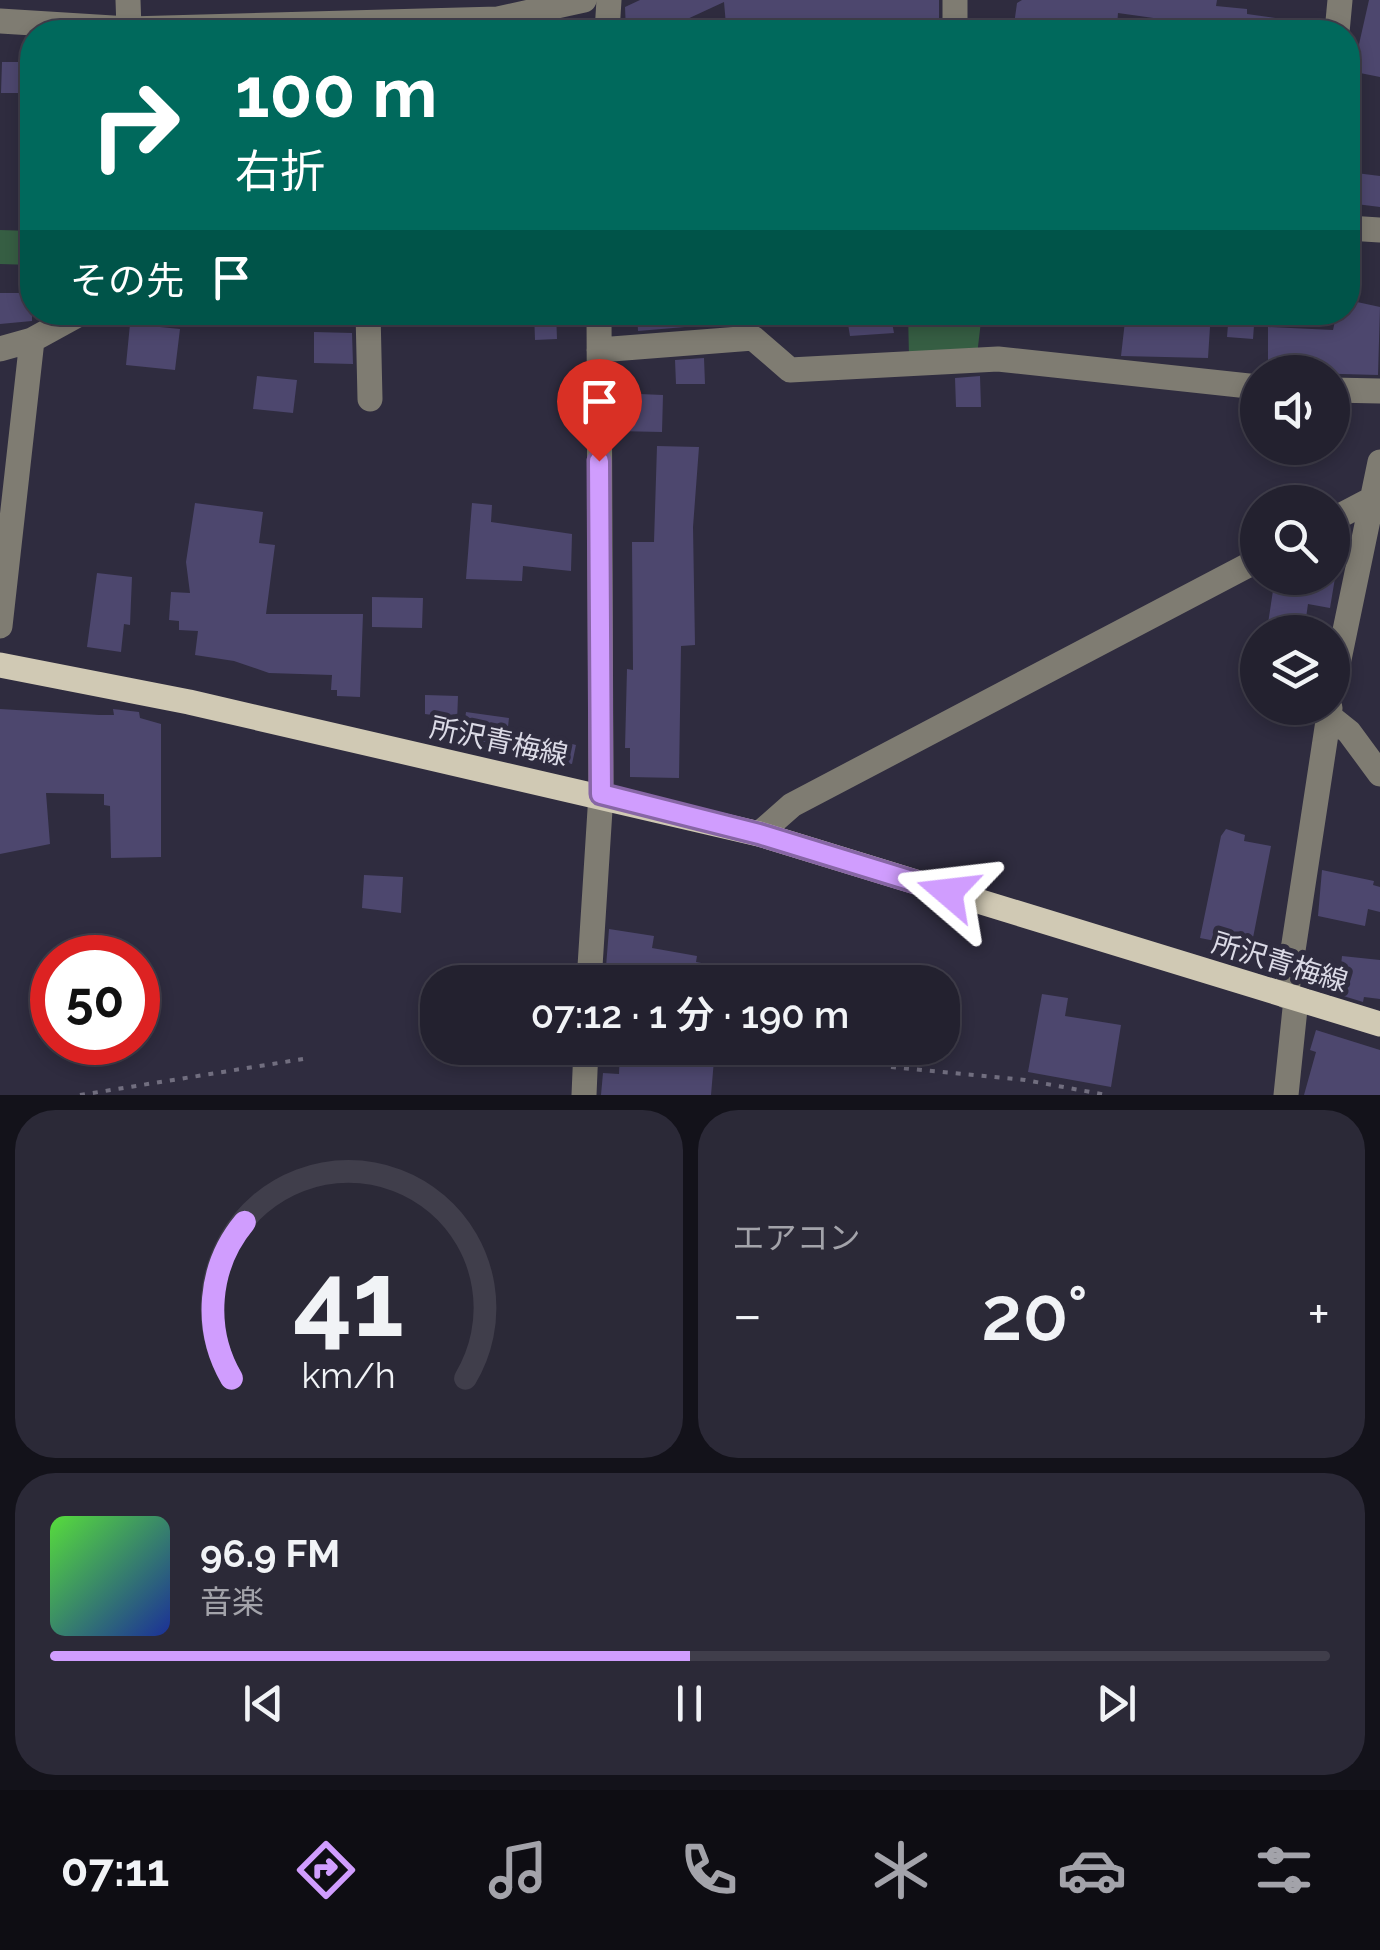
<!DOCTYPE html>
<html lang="ja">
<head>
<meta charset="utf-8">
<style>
	body { margin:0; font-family:Raleway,"Noto Sans JP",sans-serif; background:#2b2937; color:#f1f3f6; height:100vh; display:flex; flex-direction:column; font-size:38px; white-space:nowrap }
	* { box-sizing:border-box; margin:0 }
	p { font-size:32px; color:#a3a3aa }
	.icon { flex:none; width:55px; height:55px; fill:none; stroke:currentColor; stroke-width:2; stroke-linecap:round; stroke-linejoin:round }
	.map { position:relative; height:1095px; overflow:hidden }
	.sheet { display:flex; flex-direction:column; gap:15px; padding:15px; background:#13121a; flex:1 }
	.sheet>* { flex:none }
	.banner { position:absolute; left:20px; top:20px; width:1340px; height:305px; border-radius:40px; box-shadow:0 5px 15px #0003,0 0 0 2px #403e4b; background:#00695c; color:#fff; overflow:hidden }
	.buttons { position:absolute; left:1240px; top:355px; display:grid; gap:20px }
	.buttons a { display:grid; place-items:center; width:110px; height:110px; border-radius:50%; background:#23212f; box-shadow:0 5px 15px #0003,0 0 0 2px #403e4b; font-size:50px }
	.speed { position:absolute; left:30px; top:935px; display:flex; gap:20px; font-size:50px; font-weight:700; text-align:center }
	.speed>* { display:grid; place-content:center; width:130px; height:130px; border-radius:50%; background:#23212f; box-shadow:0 5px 15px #0003,0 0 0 2px #403e4b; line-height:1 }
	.speed .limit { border:15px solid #d22; background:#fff; color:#111 }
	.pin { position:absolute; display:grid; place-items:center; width:85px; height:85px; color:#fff; margin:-102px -42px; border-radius:50% 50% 50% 0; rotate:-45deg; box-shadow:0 0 10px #0007 }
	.pin .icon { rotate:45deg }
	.me { position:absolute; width:110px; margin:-55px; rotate:287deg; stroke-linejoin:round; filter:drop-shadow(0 0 8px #0008) }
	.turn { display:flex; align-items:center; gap:35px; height:210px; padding:0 50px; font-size:45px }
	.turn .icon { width:130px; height:130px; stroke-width:2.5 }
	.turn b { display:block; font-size:70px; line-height:85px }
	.then { display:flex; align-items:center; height:95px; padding:0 50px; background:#0003; gap:20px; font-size:38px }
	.big { font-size:75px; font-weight:600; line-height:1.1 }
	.sheet .widget { flex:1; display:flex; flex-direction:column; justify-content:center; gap:15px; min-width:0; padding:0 35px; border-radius:40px; background:#2b2937 }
	.sheet .dial { align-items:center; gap:0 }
	.dial svg { height:260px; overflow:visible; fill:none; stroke:#403e4b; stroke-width:7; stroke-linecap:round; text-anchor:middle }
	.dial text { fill:#f1f3f6; stroke:none }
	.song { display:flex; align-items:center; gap:30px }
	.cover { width:120px; height:120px; border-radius:15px; background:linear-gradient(135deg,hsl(110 70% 55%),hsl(230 70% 35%)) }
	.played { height:10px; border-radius:5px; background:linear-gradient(90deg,#d09dfe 50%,#403e4b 50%) }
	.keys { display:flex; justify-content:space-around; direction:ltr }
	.heat { display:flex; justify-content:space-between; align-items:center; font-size:55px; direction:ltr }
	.sheet .tiles { flex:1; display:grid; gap:15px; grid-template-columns:1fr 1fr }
	.widget:last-child { grid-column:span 2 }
	.trip { position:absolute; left:420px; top:965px; width:540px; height:100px; border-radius:40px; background:#23212f; box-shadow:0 5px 15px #0003,0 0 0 2px #403e4b; font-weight:600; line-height:100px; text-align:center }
	.menu { display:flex; height:160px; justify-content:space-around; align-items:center; background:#0e0d13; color:#a3a3aa }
	.menu .icon { width:70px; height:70px }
	.menu .current { color:#d09dfe }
	.menu b { font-size:45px; color:#f1f3f6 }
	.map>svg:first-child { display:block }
	.green { fill:#365e43 }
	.building { fill:#4d476e }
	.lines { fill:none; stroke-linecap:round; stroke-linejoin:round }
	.path { stroke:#716e7f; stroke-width:4; stroke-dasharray:5 8; stroke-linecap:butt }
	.minor { stroke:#7f7c72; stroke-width:25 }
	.major { stroke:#d0c9b4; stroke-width:25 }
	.route-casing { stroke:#8766a5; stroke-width:25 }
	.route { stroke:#d09dfe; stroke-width:18 }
	.labels { text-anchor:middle; stroke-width:10; stroke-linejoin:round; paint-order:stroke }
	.street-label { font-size:28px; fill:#dbdae6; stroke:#2f2c3f }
</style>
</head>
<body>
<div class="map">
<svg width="1380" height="1095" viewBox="0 0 1380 1095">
	<rect width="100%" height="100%" fill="#2f2c3f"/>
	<path class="green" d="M 0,230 L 32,231 L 32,265 L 0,264 Z
		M 908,313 L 982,313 L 977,355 L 909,357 Z"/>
	<path class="building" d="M 640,0 L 939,0 L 939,32 L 778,32 L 776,22 L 726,25 L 724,2 L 670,27 L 672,32 L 648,32 L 643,22 L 626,31 L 625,7 Z
		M 1022,0 L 1217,0 L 1216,6 L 1247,9 L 1247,14 L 1297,21 L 1296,32 L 1180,32 L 1182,22 L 1118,13 L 1117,26 L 1102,24 L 1100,32 L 1013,32 L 1017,3 Z
		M 1369,0 L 1380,0 L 1380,77 L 1360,73 L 1362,63 L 1355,62 Z
		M 2,62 L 32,62 L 32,93 L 1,93 Z
		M 1348,172 L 1380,176 L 1380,207 L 1348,203 Z
		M 0,293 L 32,293 L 32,321 L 0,324 Z
		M 1348,300 L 1380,307 L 1378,375 L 1268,372 L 1268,327 L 1333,330 L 1337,312 L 1348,312 Z
		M 534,312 L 556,312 L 557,339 L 535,340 Z
		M 637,312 L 744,312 L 744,322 L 638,331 Z
		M 846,312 L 890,312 L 894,333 L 850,336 Z
		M 1229,312 L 1255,312 L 1253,339 L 1227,337 Z
		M 1157,320 L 1210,327 L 1208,358 L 1121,356 L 1125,321 L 1157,326 Z
		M 130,324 L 180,329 L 175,370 L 126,365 Z
		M 314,332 L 352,333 L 353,364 L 314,363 Z
		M 704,358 L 705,384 L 676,384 L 675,360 Z
		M 257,376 L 297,380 L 293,413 L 253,409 Z
		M 980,376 L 981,407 L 956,407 L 955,378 Z
		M 616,393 L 663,395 L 662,432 L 616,431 Z
		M 657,446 L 699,447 L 693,527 L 695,645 L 681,646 L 679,778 L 630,777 L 630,748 L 625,748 L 627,669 L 633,670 L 632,542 L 654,542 Z
		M 195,503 L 263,512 L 259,543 L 275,545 L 266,614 L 363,614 L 360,697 L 337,696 L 337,690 L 331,690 L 332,675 L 269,673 L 234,661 L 195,655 L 198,631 L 179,630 L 179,621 L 169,620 L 171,592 L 190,593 L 186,562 Z
		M 472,503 L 492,505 L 491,522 L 572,534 L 571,571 L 523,566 L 522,581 L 466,579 Z
		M 97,573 L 132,577 L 130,625 L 124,624 L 121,652 L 87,647 Z
		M 1280,578 L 1335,578 L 1330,608 L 1308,604 L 1304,632 L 1267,630 L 1274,584 L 1278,584 Z
		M 372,597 L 423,598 L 422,628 L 372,627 Z
		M 425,695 L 458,696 L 457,722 L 432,721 L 432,715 L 425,714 Z
		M 0,709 L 99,715 L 114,715 L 113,709 L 139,712 L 140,718 L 161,724 L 161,857 L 111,858 L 110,806 L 104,805 L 104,794 L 46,793 L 50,844 L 0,854 Z
		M 466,712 L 509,718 L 506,744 L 462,740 Z
		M 538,735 L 576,745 L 572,764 L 533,756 Z
		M 1226,829 L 1245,835 L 1244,841 L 1271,846 L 1251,948 L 1200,938 L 1221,836 Z
		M 1322,870 L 1374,881 L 1373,885 L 1380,887 L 1380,912 L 1368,909 L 1365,926 L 1318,916 Z
		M 364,875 L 403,877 L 401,913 L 362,908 Z
		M 609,929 L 654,936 L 652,948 L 697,956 L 696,962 L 754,973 L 753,982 L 610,982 L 613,968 L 606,967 Z
		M 1342,956 L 1380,960 L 1380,999 L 1364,997 L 1363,1002 L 1304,984 L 1307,963 L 1340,975 Z
		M 1042,994 L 1068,998 L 1065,1016 L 1121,1025 L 1111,1087 L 1028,1072 Z
		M 1316,1030 L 1380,1050 L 1380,1095 L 1304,1095 L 1316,1052 L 1310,1050 Z
		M 620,1048 L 715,1048 L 711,1095 L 601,1095 L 603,1073 L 619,1074 Z"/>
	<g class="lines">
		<path class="path" d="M 891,1067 L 1025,1080 L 1107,1095
			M 80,1095 L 303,1059"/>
		<path class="minor" d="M 128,0 L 129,29
			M 0,21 L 129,29 L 498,19 L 584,0
			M 607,32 L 609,0
			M 955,32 L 955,0
			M 1337,32 L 1340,0
			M 1348,228 L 1380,230
			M 368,312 L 370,399
			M 0,349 L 32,340 L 83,312
			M 599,350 L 753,338 L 790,370 L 998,359 L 1258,387
			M 1332,390 L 1380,391
			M 1332,520 L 1372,499
			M 0,626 L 32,340
			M 1332,693 L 1380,462
			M 1329,716 L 1349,732 L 1380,774
			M 759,834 L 792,805 L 1258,560
			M 589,982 L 601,794 L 599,312
			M 1286,996 L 1330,708
			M 584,1095 L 586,1048
			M 1286,1095 L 1296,999"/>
		<path class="major" d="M 0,665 L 189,702 L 759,834 L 1380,1024"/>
	</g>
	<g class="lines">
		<defs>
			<path id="route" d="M 599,461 L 601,794 L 759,834 L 948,892"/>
		</defs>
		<use href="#route" class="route-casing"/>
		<use href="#route" class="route"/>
	</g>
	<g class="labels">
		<g class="street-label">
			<text transform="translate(499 741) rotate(12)" y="10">所沢青梅線</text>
			<text transform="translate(1280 962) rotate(17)" y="10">所沢青梅線</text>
		</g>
	</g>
</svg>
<div class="buttons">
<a><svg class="icon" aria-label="sound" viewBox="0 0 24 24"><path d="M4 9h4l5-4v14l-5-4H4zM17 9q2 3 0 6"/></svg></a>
<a><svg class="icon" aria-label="search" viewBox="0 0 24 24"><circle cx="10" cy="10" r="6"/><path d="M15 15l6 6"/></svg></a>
<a><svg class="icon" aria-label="layers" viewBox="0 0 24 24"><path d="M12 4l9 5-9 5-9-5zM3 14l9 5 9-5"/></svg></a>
</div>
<div class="speed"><div class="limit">50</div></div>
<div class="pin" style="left:599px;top:461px;background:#d93025"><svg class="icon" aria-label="arrive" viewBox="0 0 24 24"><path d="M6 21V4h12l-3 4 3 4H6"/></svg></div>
<svg class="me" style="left:948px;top:892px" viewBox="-20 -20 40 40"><path d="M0-17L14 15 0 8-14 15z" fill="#d09dfe" stroke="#fff" stroke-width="4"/></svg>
<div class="trip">07:12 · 1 分 · 190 m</div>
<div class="banner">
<div class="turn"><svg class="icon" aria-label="right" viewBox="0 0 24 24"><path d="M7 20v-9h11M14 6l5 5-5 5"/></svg><div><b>100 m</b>右折</div></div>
<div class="then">その先<svg class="icon" aria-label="arrive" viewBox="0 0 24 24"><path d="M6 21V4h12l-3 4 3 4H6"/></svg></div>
</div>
</div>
<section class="sheet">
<div class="tiles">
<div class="widget dial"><svg viewBox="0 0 100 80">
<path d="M14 69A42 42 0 1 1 86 69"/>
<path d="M14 69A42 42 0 0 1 18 21" stroke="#d09dfe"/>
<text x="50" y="56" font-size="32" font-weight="700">41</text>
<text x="50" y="72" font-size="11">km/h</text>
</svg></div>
<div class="widget"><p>エアコン</p>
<div class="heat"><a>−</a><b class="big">20°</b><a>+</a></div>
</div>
<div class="widget">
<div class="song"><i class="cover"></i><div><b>96.9 FM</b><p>音楽</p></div></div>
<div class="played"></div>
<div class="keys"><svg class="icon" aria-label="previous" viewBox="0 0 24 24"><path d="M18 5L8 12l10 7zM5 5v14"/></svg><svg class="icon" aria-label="pause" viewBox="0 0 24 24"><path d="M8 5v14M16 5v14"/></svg><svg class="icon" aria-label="next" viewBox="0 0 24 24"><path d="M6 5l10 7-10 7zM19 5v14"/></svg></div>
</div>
</div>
</section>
<nav class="menu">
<b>07:11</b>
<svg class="icon current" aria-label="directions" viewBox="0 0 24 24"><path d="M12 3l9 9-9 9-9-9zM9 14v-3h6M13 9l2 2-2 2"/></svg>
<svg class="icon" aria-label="music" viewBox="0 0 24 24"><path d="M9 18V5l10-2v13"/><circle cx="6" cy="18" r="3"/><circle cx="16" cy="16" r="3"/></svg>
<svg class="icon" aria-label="phone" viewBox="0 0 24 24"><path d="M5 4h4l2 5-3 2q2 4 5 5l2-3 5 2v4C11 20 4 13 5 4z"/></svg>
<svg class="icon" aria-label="climate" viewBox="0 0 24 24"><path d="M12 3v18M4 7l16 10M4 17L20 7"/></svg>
<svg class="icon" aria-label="car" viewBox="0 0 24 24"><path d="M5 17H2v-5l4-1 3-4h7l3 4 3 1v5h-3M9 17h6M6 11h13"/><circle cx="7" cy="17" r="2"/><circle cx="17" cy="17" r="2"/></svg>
<svg class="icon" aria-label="filters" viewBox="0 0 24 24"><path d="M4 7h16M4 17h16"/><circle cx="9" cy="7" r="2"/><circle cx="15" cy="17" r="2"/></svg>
</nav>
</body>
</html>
